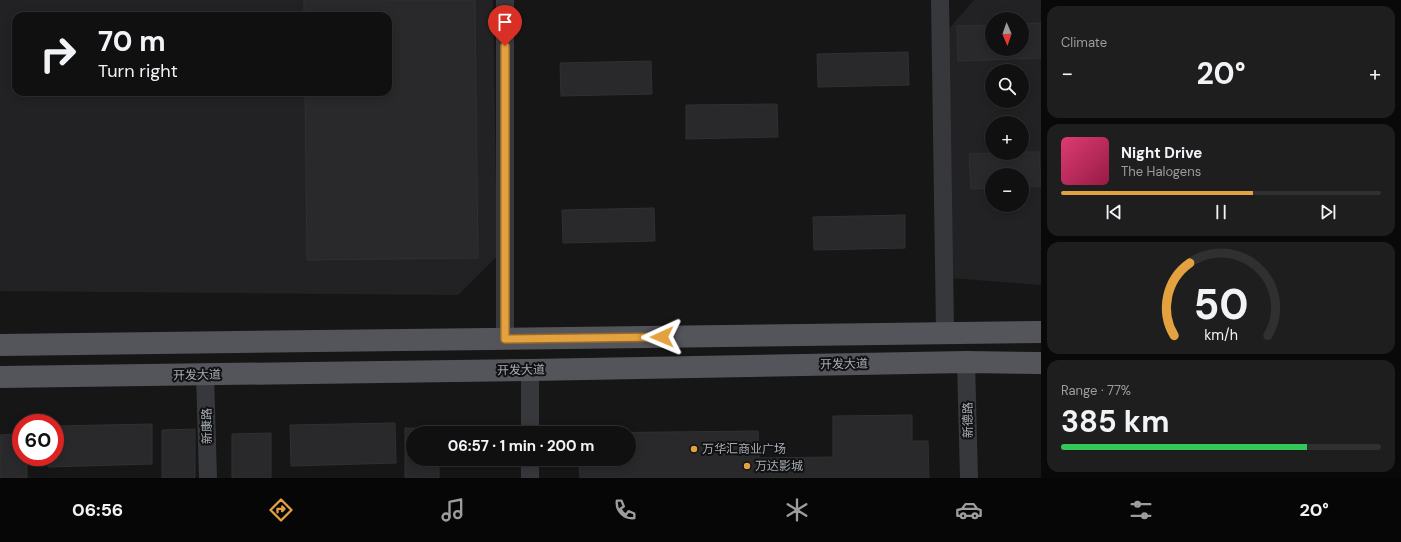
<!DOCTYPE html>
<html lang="en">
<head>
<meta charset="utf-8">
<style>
	body { margin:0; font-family:"DM Sans","Noto Sans SC",sans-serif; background:#1e1e1f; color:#f1f3f6; height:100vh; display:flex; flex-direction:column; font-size:15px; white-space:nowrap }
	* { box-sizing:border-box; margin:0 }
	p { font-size:13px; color:#9c9d9f }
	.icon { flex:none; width:22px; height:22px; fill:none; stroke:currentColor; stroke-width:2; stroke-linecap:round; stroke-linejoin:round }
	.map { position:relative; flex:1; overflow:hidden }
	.panel { display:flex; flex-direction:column; gap:6px; padding:6px; background:#090909; width:360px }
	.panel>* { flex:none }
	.guide { position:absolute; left:12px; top:12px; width:380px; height:84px; border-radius:12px; box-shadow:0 2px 10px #0003,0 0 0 1px #303031; background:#101011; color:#f1f3f6; overflow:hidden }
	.needle { width:26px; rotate:178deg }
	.tools { position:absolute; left:985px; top:12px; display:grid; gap:8px }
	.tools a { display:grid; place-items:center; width:44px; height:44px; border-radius:50%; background:#101011; box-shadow:0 2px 10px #0003,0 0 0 1px #303031; font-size:20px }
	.speed { position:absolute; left:12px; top:414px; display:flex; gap:8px; font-size:20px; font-weight:700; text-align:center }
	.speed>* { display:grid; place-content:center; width:52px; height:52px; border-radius:50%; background:#101011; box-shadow:0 2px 10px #0003,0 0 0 1px #303031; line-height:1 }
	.speed .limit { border:6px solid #d22; background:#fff; color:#111 }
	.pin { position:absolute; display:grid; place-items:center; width:34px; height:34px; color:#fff; margin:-41px -17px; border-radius:50% 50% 50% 0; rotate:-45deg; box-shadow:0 0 4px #0007 }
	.pin .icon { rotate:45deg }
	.me { position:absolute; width:44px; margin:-22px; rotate:269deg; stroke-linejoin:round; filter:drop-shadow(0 0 3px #0008) }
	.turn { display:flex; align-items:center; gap:14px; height:84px; padding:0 20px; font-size:18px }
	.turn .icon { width:52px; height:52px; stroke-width:2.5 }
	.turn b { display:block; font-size:28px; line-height:34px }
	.big { font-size:30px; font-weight:700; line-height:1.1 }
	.panel .widget { flex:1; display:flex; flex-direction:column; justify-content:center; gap:6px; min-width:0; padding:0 14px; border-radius:12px; background:#1e1e1f }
	.panel .dial { align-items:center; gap:0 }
	.dial svg { height:104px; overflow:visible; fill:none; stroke:#303031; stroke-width:7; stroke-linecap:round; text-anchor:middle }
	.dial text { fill:#f1f3f6; stroke:none }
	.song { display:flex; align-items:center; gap:12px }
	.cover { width:48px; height:48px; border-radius:6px; background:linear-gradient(135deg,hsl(340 70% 55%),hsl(340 70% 35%)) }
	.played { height:4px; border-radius:2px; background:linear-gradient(90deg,#e4a140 60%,#303031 60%) }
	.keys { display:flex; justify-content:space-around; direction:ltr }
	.heat { display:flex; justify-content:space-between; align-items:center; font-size:22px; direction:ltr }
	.charge { height:6px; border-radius:3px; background:linear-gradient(90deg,#34c759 77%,#303031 0) }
	.trip { position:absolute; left:406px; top:426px; width:230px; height:40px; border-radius:20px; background:#101011; box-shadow:0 2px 10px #0003,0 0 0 1px #303031; font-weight:700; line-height:40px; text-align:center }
	.tabs { display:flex; height:64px; justify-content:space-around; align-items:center; background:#060607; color:#9c9d9f }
	.tabs .icon { width:28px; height:28px }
	.tabs .current { color:#e4a140 }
	.tabs b { font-size:18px; color:#f1f3f6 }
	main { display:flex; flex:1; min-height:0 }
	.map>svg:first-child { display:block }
	.built { fill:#222224; fill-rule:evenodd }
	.building { fill:#29292b; stroke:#303033 }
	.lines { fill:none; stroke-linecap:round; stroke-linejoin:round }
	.minor { stroke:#37383c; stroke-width:18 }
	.major { stroke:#53555b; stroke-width:22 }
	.route-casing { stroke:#94692a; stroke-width:10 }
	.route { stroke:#e4a140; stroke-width:7 }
	.poi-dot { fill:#e4a140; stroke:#111112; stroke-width:1.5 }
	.labels { text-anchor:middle; stroke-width:4; stroke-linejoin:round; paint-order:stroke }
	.street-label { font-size:12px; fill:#a8aeb6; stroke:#111112 }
	.poi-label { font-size:12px; fill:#a8aeb6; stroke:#111112; text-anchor:start }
</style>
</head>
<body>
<main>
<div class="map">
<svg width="1041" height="478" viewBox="0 0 1041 478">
	<rect width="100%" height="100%" fill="#161617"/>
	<path class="built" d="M 0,0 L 493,0 L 497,256 L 458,295 L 0,291 ZM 16,16 L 388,16 L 388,92 L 16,92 Z
		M 974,0 L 1041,0 L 1041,285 L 950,278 L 947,31 ZM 992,19 L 1022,19 L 1022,49 L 992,49 ZM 992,71 L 1022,71 L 1022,101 L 992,101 ZM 992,123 L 1022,123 L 1022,153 L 992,153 ZM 992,175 L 1022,175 L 1022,205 L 992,205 Z"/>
	<path class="building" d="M 304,0 L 475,0 L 478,258 L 307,260 L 305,92 L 388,92 L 388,16 L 304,16 Z
		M 1041,23 L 1041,58 L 958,61 L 957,26 L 992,25 L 992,49 L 1022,49 L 1022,24 Z
		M 908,52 L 909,85 L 818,87 L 817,54 Z
		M 651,61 L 652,94 L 561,96 L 560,63 Z
		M 777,104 L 778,137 L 686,139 L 686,105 Z
		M 1022,152 L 1039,152 L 1041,186 L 1022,187 L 1022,175 L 992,175 L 992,188 L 971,189 L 969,154 Z
		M 654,208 L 655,241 L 563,243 L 562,210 Z
		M 905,215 L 905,248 L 814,250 L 813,217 Z
		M 912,415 L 912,441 L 928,441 L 929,478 L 580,478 L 579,459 L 629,459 L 629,433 L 579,433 L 758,431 L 759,458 L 833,457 L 833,416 Z
		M 395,423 L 396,463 L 291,466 L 290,425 Z
		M 152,424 L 152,464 L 48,467 L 48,457 L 55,457 L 55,426 Z
		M 405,428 L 439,429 L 439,433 L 413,433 L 413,459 L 439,459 L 439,478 L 405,478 Z
		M 195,429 L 195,478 L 162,478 L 162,430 Z
		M 271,433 L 271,478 L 232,478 L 232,434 Z
		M 21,434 L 21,457 L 27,457 L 27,478 L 0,478 L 0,435 Z"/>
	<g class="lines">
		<path class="minor" d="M 940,0 L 945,330
			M 505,339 L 505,0
			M 966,362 L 969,478
			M 205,374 L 208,478
			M 530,433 L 530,370
			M 530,478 L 530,459"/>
		<path class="major" d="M 0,345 L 1041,332
			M 0,377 L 530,370 L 966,362 L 1041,363"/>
	</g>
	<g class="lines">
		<defs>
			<path id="route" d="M 505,46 L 505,339 L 662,337"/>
		</defs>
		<use href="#route" class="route-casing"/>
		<use href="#route" class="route"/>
	</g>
	<g class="poi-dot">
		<circle cx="694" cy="449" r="4"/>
		<circle cx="747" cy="466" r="4"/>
	</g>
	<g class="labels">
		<g class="street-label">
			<text transform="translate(844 364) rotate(-1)" y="4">开发大道</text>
			<text transform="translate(521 370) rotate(-1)" y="4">开发大道</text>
			<text transform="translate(197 375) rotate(-1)" y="4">开发大道</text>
			<text transform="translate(968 420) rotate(-91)" y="4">新德路</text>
			<text transform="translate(207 426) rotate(-91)" y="4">新康路</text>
		</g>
		<g class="poi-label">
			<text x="702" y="453">万华汇商业广场</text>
			<text x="755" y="470">万达影城</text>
		</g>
	</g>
</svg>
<div class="tools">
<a><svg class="needle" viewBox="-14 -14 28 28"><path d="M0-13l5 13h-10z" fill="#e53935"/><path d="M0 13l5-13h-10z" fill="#9c9d9f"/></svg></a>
<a><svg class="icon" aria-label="search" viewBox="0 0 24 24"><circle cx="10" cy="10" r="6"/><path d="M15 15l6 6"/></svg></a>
<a>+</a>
<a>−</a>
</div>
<div class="speed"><div class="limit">60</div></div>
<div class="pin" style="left:505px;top:46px;background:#d93025"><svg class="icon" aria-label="arrive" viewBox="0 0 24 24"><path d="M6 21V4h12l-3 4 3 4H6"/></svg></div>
<svg class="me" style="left:662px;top:337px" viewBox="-20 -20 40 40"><path d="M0-17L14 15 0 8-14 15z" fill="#e4a140" stroke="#fff" stroke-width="4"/></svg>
<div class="trip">06:57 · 1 min · 200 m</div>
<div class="guide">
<div class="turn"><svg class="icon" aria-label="right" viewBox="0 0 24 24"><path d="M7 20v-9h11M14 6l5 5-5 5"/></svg><div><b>70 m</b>Turn right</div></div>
</div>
</div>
<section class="panel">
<div class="widget"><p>Climate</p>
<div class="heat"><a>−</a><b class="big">20°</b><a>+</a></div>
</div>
<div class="widget">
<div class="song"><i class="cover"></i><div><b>Night Drive</b><p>The Halogens</p></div></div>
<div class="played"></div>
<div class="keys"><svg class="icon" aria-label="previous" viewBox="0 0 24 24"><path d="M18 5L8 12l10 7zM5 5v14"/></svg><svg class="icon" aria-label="pause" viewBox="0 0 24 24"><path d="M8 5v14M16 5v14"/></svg><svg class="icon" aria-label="next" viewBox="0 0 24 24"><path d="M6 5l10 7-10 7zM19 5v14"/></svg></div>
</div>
<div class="widget dial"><svg viewBox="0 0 100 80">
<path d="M14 69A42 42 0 1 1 86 69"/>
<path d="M14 69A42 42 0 0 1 26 13" stroke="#e4a140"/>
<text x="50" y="56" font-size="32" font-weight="700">50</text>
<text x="50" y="72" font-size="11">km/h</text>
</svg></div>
<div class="widget"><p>Range · 77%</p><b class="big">385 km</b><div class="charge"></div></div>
</section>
</main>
<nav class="tabs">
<b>06:56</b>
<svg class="icon current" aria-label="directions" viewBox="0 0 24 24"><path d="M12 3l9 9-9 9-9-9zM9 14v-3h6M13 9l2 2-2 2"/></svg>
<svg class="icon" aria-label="music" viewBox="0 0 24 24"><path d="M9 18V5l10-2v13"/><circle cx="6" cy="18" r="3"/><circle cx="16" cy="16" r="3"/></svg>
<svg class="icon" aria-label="phone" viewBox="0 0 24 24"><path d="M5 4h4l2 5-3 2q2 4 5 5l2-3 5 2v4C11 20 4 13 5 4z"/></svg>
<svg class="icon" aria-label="climate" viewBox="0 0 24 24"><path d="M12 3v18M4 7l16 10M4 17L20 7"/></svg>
<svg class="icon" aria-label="car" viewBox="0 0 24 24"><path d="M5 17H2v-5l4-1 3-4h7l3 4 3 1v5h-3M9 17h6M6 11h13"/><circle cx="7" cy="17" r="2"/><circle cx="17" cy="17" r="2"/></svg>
<svg class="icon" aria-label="filters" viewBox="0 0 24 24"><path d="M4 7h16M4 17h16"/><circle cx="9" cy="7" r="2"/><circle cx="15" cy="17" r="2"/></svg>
<b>20°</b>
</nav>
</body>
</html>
